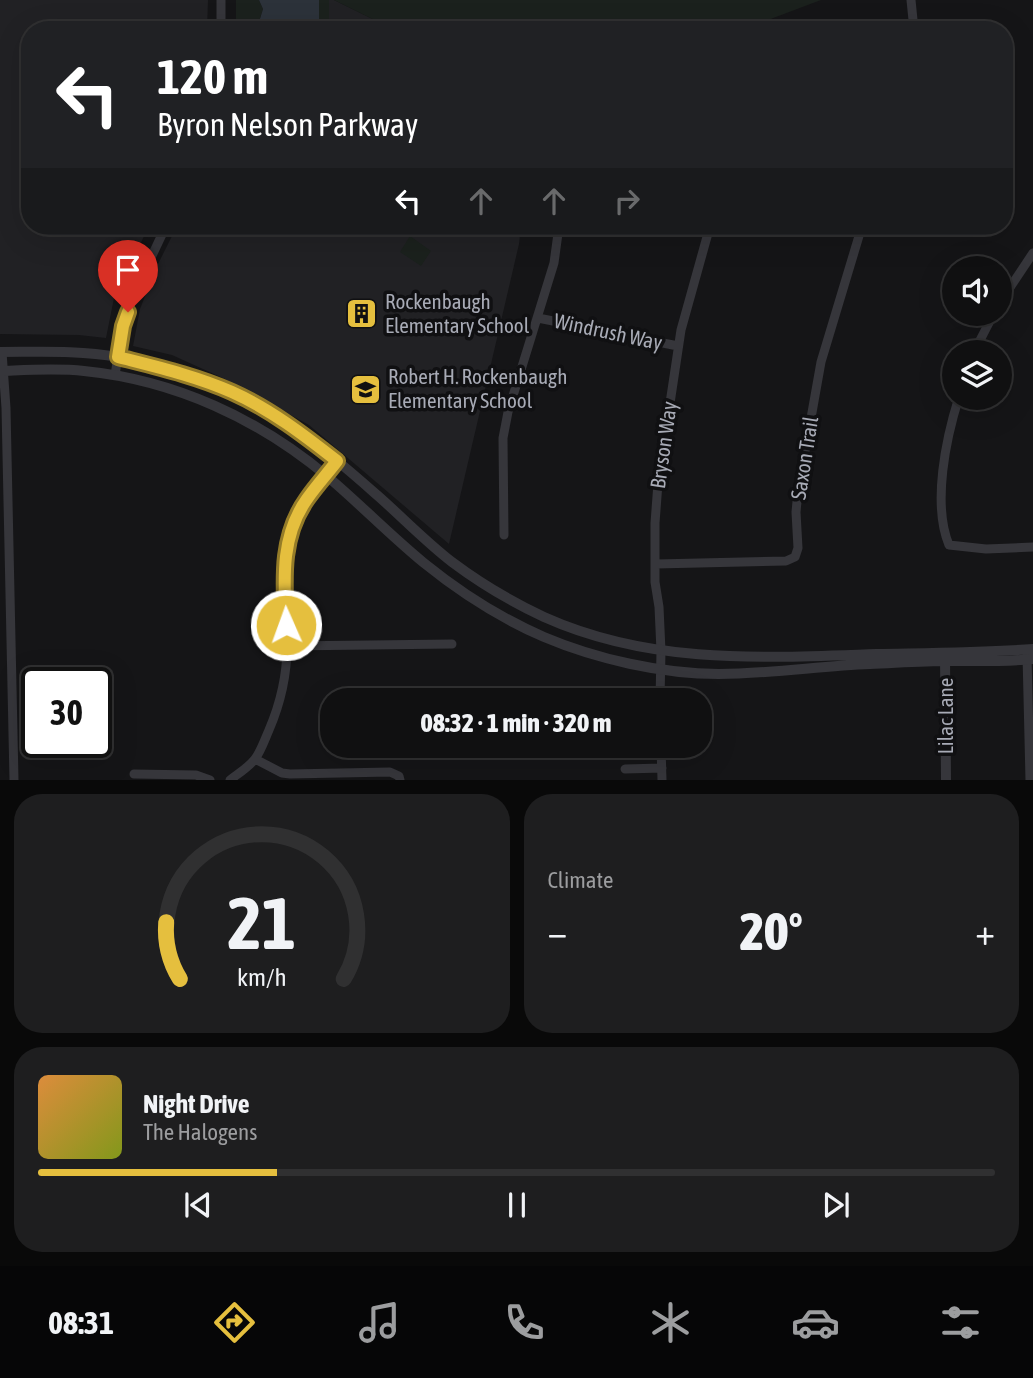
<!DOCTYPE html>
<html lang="en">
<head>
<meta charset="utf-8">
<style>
	body { margin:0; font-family:"Asap Condensed",sans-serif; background:#1e1e1f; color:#f1f3f6; height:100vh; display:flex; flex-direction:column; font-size:26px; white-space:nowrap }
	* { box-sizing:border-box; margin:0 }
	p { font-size:23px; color:#9c9d9f }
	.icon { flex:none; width:38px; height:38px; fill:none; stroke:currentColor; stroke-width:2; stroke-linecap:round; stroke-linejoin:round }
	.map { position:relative; height:780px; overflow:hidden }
	.panel { display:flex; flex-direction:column; gap:14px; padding:14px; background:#090909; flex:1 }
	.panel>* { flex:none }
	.hud { position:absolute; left:21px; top:21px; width:992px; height:214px; border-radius:28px; box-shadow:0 7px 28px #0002,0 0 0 2px #303031; background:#202124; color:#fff; overflow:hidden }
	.controls { position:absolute; left:942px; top:256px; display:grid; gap:14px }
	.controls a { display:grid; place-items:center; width:70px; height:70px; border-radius:50%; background:#101011; box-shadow:0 7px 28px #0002,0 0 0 2px #303031; font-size:35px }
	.speed { position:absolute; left:21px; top:667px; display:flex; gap:14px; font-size:35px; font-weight:700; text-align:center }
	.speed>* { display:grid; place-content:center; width:91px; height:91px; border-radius:50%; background:#101011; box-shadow:0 7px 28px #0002,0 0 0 2px #303031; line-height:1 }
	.speed .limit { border:4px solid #111; border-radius:10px; background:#fff; color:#111 }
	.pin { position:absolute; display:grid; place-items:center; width:60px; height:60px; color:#fff; margin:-72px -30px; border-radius:50% 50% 50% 0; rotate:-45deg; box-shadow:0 0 7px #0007 }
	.pin .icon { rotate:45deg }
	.me { position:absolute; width:77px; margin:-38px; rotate:358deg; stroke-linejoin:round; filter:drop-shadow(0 0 5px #0008) }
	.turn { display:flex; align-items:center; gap:24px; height:147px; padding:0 21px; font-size:32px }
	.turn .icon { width:91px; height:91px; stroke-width:2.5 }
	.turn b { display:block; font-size:49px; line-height:60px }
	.lanes { display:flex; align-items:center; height:66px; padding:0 21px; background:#0003; justify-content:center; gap:35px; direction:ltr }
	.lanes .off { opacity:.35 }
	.big { font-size:52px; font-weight:800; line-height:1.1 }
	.panel .widget { flex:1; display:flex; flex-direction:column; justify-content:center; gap:10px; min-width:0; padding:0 24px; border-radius:28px; background:#1e1e1f }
	.panel .dial { align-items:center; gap:0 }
	.dial svg { height:182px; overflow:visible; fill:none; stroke:#303031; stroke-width:7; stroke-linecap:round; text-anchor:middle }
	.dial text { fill:#f1f3f6; stroke:none }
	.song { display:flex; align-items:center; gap:21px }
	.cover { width:84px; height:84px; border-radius:10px; background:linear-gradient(135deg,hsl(30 70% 55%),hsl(70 70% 35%)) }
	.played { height:7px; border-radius:4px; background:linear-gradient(90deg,#e5bf3e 25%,#303031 25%) }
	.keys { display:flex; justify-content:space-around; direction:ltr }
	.heat { display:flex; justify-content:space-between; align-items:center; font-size:38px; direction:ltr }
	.panel .tiles { flex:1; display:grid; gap:14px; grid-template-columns:1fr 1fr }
	.widget:last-child { grid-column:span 2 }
	.trip { position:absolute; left:320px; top:688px; width:392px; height:70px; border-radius:28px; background:#101011; box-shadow:0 7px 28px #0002,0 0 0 2px #303031; font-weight:800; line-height:70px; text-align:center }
	.tabs { display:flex; height:112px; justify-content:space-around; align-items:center; background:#060607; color:#9c9d9f }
	.tabs .icon { width:49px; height:49px }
	.tabs .on { color:#e5bf3e }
	.tabs b { font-size:32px; color:#f1f3f6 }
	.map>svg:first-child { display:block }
	.built { fill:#212124 }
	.green { fill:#1b211d }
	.water { fill:#2c323a }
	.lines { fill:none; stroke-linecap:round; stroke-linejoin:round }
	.minor { stroke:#36363b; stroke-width:9 }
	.tertiary { stroke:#36363b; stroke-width:10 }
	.route-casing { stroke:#957c28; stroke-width:18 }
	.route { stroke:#e5bf3e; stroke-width:12 }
	.labels { text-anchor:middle; stroke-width:7; stroke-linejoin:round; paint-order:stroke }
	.poi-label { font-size:21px; fill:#a8abb6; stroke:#101012; text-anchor:start }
	.street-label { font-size:21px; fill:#a8abb6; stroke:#101012 }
</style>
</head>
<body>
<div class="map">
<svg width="1033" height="780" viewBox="0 0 1033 780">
	<rect width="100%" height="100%" fill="#151517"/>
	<path class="built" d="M 0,0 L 208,0 L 207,30 L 30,30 L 30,226 L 149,226 L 114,298 L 106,338 L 79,335 L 0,334 Z
		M 329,0 L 334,0 L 395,30 L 329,30 Z
		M 177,226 L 521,226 L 519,244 L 449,544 L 309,425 L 225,379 L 172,355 L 133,346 L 140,309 L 156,268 Z"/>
	<path class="green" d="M 236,0 L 259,0 L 263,9 L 260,18 L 262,25 L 269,25 L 319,24 L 319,0 L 329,0 L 329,30 L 236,30 Z
		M 334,0 L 821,0 L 741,30 L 395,30 Z
		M 410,236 L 431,251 L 421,266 L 400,252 Z"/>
	<path class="water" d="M 259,0 L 319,0 L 319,24 L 261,25 L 259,22 L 263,9 Z"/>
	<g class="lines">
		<path class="minor" d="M 911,0 L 913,20 L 912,30
			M 221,30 L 221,0
			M 848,226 L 860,230
			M 999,304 L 1033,253
			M 538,318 L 678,346
			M 2,352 L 6,408 L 14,780
			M 974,352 L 994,313
			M 115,375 L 123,326 L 132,298 L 166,226
			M 959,397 C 946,438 932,504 949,545 L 986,549 L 1033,547
			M 504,535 L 503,438 L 508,412 L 554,263 L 559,226
			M 656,564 L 786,561 L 795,557 L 798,548 L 796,512 L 798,491 L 821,362 L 862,226
			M 287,646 L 452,644
			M 1027,655 L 1030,780
			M 660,700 L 661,651 L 659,607 L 655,582 L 655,523 L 658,483 L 681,330 L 710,226
			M 661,746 L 662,780
			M 255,759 L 282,773 L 290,774 L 390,772 L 399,776 L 400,780
			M 625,769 L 662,768
			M 134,774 L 196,775 L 210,780
			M 230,780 C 239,773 249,767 255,759 C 261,751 265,739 269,730 C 281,702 287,676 287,646 C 287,610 280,573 288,538 C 296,508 319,485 337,461"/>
		<path class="tertiary" d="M 0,352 C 39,352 80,350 118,357 C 182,368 245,394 299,431 C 326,450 352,473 377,495 C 402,517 426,542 452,562 C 480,583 512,602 544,617 C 651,665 762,658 876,654 C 928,653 981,653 1033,649
			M 0,371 C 28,370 57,368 84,371 C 175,380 259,419 328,477 C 361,505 391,536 424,563 C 461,593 500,618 544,637 C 596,659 662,674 719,674 C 769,674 820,666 870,664 C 896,663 922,661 949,661 C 977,661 1005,662 1033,659
			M 945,656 L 946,780"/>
	</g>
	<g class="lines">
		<defs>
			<path id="route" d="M 128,312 L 123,326 L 118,357 C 157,367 196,376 232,392 C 270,409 304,435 337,461 C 327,474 316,486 307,499 C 280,537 284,581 286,625"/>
		</defs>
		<use href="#route" class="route-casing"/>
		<use href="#route" class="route"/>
	</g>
	<defs>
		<symbol id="building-square" viewBox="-11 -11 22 22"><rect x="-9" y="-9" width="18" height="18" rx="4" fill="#e5bf3e" stroke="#101012"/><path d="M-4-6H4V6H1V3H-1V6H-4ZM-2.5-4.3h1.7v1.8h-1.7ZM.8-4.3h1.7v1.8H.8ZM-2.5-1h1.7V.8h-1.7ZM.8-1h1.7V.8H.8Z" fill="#111"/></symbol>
		<symbol id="school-square" viewBox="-11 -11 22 22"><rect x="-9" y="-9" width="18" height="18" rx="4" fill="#e5bf3e" stroke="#101012"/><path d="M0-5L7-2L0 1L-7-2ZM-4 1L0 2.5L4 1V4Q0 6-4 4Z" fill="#111"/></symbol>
	</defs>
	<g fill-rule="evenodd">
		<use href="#building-square" x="344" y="296" width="35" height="35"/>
		<use href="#school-square" x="348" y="372" width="35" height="35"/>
	</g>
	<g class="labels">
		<g class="poi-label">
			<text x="385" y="309">Rockenbaugh<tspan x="385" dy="24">Elementary School</tspan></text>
			<text x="388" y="384">Robert H. Rockenbaugh<tspan x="388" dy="24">Elementary School</tspan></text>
		</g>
		<g class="street-label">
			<text transform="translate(608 332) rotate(12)" y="7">Windrush Way</text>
			<text transform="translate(664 445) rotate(-82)" y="7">Bryson Way</text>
			<text transform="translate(805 458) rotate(-81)" y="7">Saxon Trail</text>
			<text transform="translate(946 716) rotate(-90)" y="7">Lilac Lane</text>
		</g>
	</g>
</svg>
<div class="controls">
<a><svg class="icon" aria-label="sound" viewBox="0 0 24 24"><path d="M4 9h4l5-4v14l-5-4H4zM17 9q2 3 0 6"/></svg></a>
<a><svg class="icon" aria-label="layers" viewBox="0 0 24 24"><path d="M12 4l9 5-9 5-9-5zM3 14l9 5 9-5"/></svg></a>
</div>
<div class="speed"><div class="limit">30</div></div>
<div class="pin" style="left:128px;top:312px;background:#d93025"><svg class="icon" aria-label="arrive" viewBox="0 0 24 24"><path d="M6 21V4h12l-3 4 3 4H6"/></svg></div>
<svg class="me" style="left:286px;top:625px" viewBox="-20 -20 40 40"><circle r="17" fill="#e5bf3e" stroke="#fff" stroke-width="3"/><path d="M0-11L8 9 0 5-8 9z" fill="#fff"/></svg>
<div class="trip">08:32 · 1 min · 320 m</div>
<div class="hud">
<div class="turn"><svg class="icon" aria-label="left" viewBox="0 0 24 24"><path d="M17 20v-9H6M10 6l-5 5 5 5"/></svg><div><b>120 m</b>Byron Nelson Parkway</div></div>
<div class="lanes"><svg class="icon" aria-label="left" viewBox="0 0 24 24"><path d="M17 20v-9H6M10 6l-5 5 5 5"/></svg><svg class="icon off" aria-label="ahead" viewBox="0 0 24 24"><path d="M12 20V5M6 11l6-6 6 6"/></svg><svg class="icon off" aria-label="ahead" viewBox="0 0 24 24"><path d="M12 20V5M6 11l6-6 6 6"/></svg><svg class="icon off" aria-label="right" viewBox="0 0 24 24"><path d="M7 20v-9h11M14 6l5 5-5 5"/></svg></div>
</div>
</div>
<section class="panel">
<div class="tiles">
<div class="widget dial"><svg viewBox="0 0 100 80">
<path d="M14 69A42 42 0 1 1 86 69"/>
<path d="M14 69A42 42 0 0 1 8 44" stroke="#e5bf3e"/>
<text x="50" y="56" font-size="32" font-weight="700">21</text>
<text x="50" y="72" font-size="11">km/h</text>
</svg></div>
<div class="widget"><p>Climate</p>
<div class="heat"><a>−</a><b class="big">20°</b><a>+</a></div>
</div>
<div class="widget">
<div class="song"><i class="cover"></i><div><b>Night Drive</b><p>The Halogens</p></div></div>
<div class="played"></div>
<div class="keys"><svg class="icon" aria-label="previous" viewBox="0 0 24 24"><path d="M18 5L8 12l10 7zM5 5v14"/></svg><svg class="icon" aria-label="pause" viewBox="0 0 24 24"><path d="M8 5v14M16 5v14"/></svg><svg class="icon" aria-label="next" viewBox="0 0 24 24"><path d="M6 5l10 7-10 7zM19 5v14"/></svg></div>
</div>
</div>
</section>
<nav class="tabs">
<b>08:31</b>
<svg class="icon on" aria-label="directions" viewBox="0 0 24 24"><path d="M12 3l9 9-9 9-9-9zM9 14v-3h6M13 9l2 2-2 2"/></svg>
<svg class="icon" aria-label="music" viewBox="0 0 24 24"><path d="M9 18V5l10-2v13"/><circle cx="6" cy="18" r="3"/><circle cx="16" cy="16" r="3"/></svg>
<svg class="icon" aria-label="phone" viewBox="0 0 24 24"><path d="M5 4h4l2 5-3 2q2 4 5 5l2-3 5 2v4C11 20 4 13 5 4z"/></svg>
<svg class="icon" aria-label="climate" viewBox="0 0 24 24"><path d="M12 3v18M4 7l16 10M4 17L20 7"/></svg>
<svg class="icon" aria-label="car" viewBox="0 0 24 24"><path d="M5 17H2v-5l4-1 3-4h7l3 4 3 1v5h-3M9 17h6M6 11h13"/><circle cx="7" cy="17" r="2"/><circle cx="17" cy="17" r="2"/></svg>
<svg class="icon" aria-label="filters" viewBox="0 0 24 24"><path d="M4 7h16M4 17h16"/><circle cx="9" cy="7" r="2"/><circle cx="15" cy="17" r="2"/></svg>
</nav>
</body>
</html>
